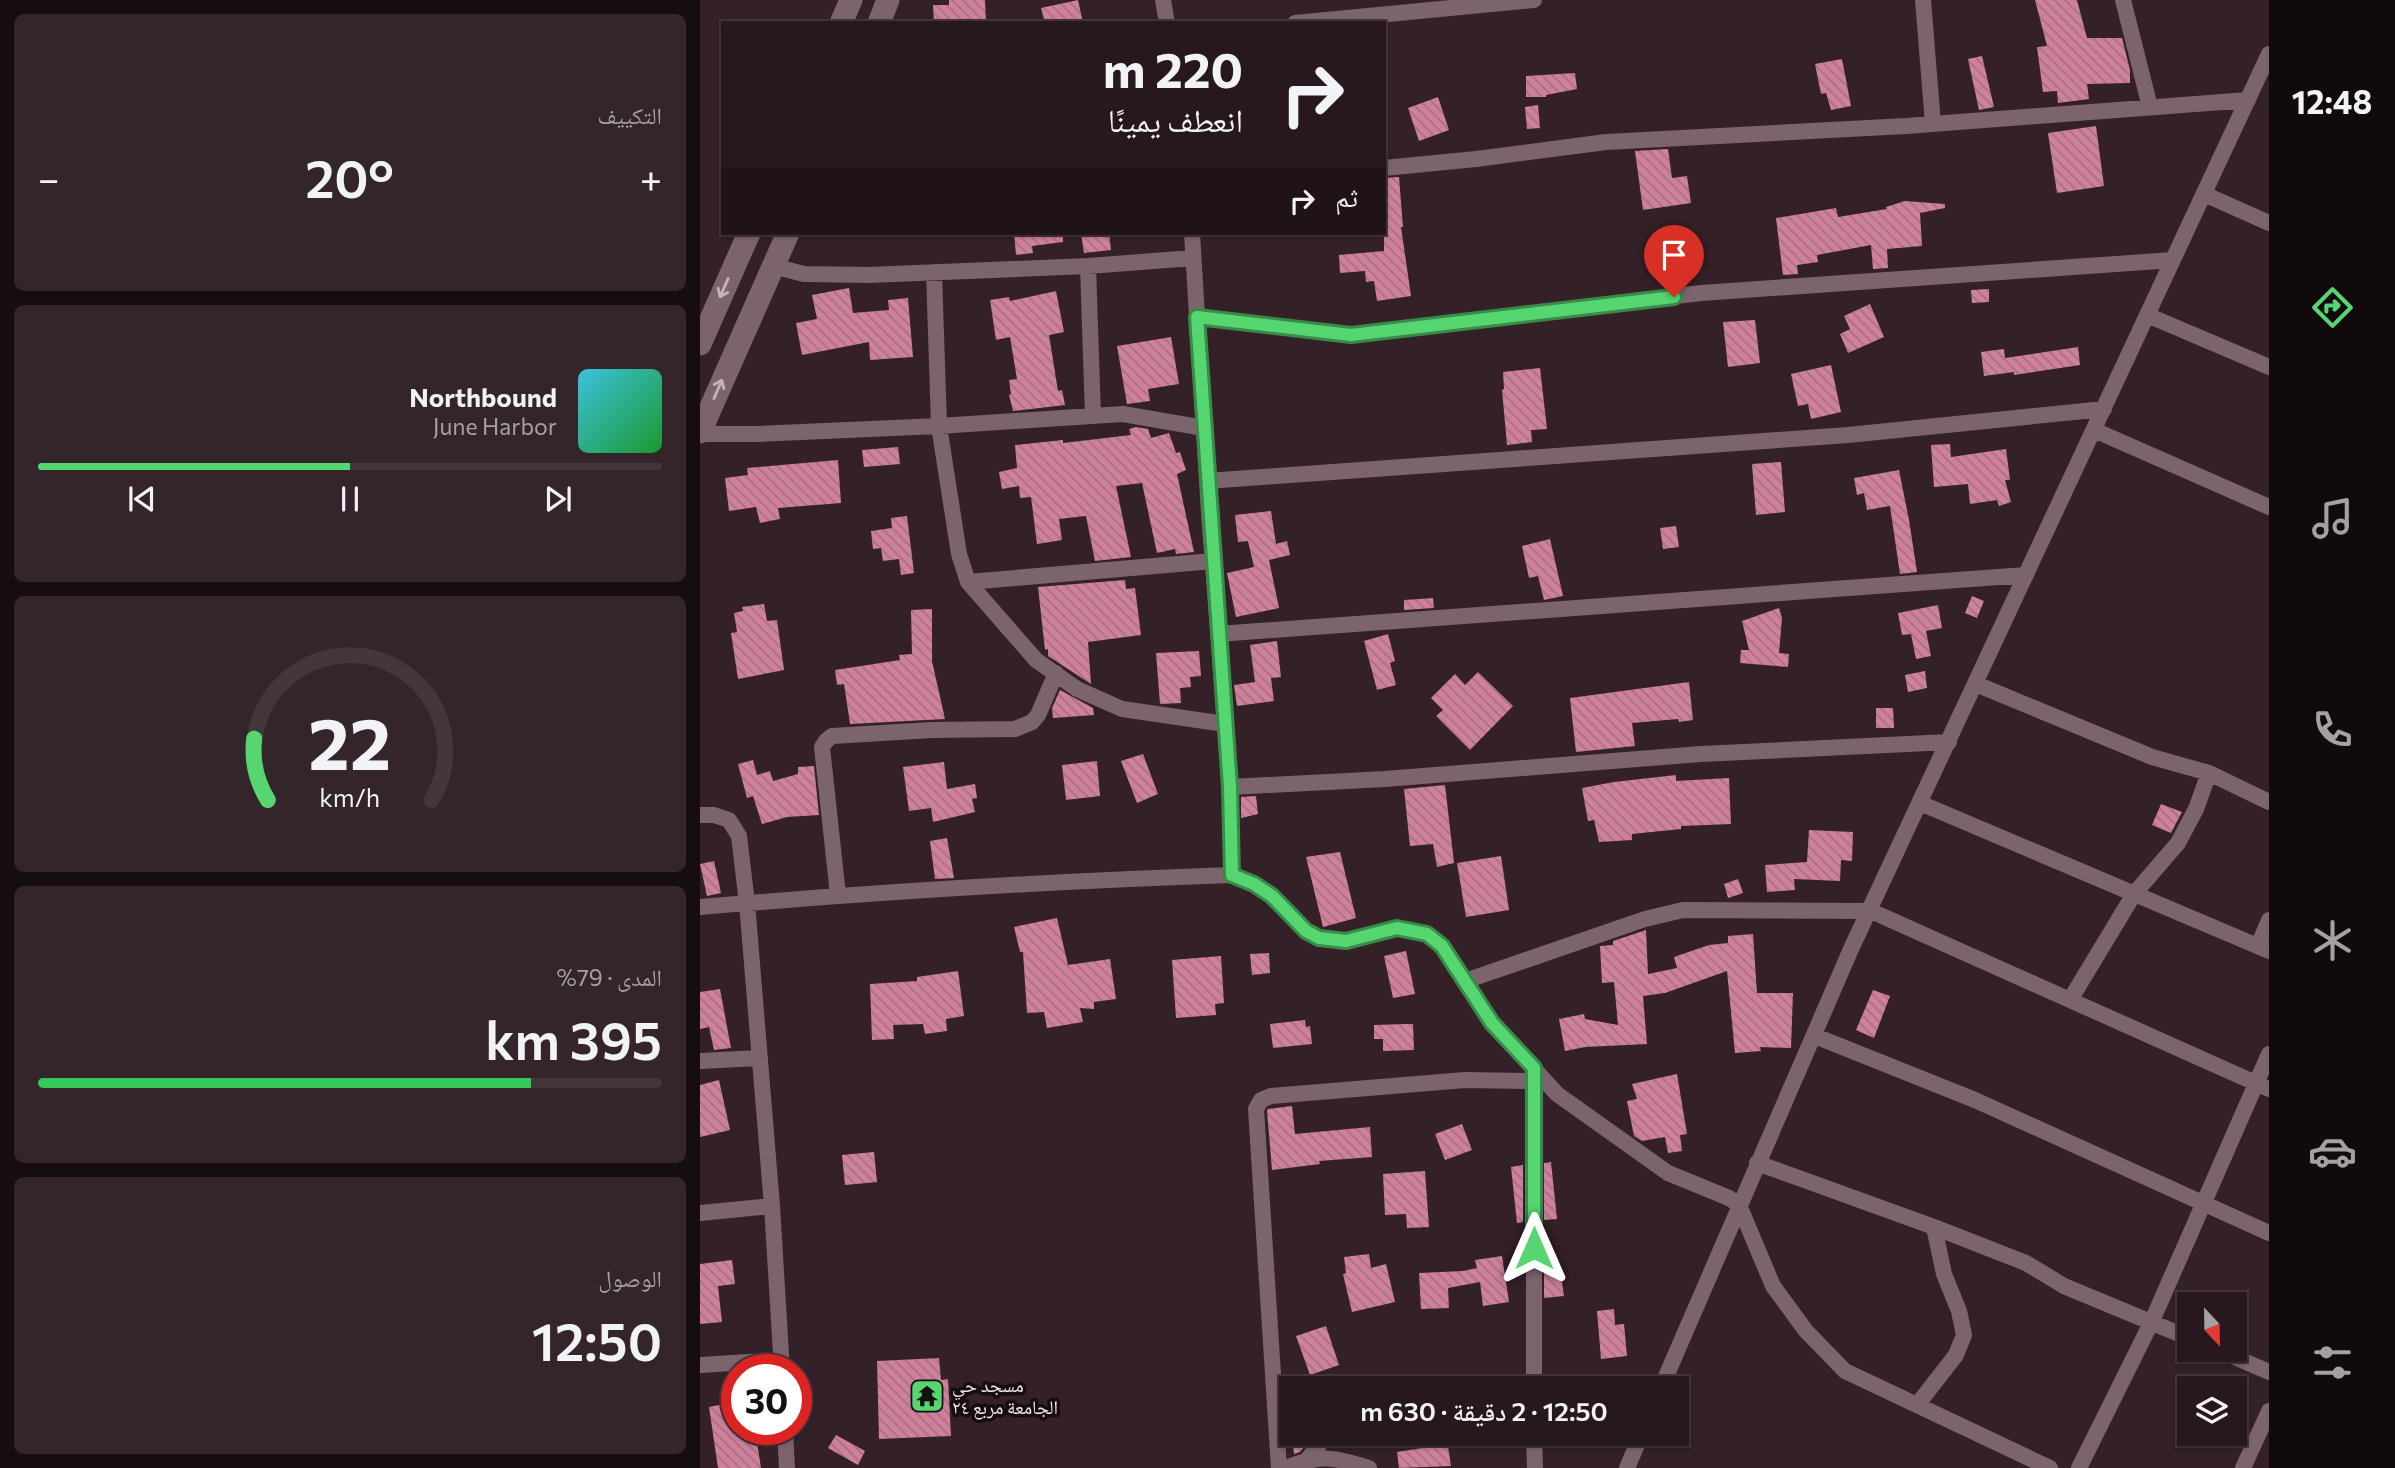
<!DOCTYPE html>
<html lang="ar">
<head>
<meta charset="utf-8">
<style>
	body { margin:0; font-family:Commissioner,"Noto Naskh Arabic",sans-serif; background:#33252a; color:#f1f3f6; direction:rtl; height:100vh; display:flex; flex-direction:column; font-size:26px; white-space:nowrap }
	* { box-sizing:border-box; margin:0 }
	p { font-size:23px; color:#a4a0a4 }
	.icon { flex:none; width:38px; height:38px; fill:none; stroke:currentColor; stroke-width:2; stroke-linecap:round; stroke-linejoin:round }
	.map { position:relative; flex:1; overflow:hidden; direction:ltr }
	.sheet { display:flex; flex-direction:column; gap:14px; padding:14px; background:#150d10; width:700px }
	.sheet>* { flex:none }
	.top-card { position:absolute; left:21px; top:21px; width:665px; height:214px; border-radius:0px; box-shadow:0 2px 5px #0004,0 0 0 2px #43373b; direction:rtl; background:#27181d; color:#f1f3f6; overflow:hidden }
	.needle { width:46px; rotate:158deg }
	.buttons { position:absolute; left:1477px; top:1292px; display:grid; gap:14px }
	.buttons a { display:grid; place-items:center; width:70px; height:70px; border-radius:0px; background:#27181d; box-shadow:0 2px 5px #0004,0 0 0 2px #43373b; font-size:35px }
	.speed { position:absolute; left:21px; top:1354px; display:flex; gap:14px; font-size:35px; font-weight:700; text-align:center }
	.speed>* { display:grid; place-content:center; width:91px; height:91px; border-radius:50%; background:#27181d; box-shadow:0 2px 5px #0004,0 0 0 2px #43373b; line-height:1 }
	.speed .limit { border:10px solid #d22; background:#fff; color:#111 }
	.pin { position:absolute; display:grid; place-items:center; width:60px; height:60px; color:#fff; margin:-72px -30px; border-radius:50% 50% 50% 0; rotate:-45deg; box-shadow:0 0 7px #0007 }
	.pin .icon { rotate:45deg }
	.me { position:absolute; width:77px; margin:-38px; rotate:0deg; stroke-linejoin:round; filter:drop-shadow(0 0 5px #0008) }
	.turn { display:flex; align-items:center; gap:24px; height:147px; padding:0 28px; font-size:32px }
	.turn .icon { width:91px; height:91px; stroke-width:2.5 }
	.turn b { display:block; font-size:49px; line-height:60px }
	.then { display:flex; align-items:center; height:66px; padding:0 28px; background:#0003; gap:14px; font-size:26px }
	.big { font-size:52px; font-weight:600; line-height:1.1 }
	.sheet .widget { flex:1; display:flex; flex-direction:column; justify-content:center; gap:10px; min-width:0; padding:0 24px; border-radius:10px; background:#33252a }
	.sheet .dial { align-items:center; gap:0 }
	.dial svg { height:182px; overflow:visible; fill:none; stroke:#43373b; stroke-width:7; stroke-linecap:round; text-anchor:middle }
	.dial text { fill:#f1f3f6; stroke:none }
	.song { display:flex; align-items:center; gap:21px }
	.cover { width:84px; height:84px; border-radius:10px; background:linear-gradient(135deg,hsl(190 70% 55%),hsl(130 70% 35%)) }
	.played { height:7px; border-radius:4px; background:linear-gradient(90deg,#56d671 50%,#43373b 50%) }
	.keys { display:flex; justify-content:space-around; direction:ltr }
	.heat { display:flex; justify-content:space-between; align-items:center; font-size:38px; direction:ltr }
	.charge { height:10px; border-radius:5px; background:linear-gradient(90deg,#34c759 79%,#43373b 0) }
	.trip { position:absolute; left:579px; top:1376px; width:410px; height:70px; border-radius:0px; background:#27181d; box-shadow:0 2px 5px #0004,0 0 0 2px #43373b; font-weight:600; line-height:70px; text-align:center; direction:rtl }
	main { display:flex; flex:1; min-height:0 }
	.menu { display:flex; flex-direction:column; width:126px; justify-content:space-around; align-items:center; background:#100a0c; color:#a4a0a4 }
	.menu .icon { width:49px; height:49px }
	.menu .on { color:#56d671 }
	.menu b { font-size:32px; color:#f1f3f6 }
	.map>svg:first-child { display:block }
	.building { fill:url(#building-back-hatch) }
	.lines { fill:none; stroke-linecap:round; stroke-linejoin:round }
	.minor { stroke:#7b646b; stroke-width:16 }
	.secondary { stroke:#7b646b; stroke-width:23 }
	.oneway { stroke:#c4b3b8 }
	.route-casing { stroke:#388b49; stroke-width:18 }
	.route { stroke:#56d671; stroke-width:12 }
	.labels { text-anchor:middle; stroke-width:7; stroke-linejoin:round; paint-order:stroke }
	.poi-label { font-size:19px; fill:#f5e7ec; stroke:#160d10; text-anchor:start }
</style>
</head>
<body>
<main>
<nav class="menu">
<b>12:48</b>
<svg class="icon on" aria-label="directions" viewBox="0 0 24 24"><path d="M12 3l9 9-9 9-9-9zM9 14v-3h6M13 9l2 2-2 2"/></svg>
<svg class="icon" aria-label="music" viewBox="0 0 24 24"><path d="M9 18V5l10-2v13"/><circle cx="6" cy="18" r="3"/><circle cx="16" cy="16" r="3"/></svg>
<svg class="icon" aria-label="phone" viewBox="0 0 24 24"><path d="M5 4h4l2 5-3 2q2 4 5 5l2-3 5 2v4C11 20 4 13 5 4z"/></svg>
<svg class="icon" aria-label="climate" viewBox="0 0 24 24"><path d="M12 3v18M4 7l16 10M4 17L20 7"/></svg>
<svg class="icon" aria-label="car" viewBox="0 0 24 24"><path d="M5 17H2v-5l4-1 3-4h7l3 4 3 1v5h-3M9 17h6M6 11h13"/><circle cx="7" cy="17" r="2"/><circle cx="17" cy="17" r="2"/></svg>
<svg class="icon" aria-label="filters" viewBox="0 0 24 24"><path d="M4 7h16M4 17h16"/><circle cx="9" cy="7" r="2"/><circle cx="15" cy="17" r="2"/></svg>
</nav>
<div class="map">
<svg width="1569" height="1468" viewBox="0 0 1569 1468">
	<defs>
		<pattern id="building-back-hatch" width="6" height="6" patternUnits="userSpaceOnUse" patternTransform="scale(1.75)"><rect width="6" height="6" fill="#cf819c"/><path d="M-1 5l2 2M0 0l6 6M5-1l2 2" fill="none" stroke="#a76f82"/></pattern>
	</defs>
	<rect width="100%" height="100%" fill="#342027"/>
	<path class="building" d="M 249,0 L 285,0 L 286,23 L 234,23 L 233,5 L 249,5 Z
		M 378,0 L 383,23 L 345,23 L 341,8 Z
		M 1335,0 L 1377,0 L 1387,38 L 1422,38 L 1430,70 L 1430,83 L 1387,84 L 1389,99 L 1358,103 L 1357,91 L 1343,92 L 1337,47 L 1347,46 Z
		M 1282,56 L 1294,107 L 1279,110 L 1268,59 Z
		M 1142,59 L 1151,106 L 1131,110 L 1126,93 L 1121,94 L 1115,64 Z
		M 875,73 L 877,89 L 846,95 L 846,97 L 826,97 L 826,76 Z
		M 738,97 L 749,130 L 719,141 L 708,108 Z
		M 838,105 L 840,128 L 827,129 L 825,107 Z
		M 1396,126 L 1404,186 L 1357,193 L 1348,133 Z
		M 968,149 L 972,178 L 987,176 L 991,203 L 943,210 L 935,151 Z
		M 699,177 L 703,227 L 701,227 L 711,296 L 677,301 L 674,281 L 666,282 L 665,271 L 640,273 L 639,255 L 684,251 L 684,178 Z
		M 1205,201 L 1245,204 L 1245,208 L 1220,213 L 1222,246 L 1187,249 L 1188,268 L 1173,269 L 1171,245 L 1117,255 L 1118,262 L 1097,265 L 1098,274 L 1083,275 L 1076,218 L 1136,208 L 1138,217 L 1187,209 L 1186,207 Z
		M 314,233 L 363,233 L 363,242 L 332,246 L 333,253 L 316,255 Z
		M 381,233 L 409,233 L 411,250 L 384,253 Z
		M 149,288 L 153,313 L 189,310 L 188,300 L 208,298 L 213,357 L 170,360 L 169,342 L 102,355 L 96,323 L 117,319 L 112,295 Z
		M 1289,289 L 1289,302 L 1272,303 L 1271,290 Z
		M 356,291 L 364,332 L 349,335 L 358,391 L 362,390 L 365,405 L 313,411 L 309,395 L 311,394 L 309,380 L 317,379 L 310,337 L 296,340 L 290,300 L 309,297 L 310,301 Z
		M 1170,304 L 1184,337 L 1148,353 L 1140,334 L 1150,329 L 1144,316 Z
		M 1055,320 L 1060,363 L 1028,367 L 1023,322 Z
		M 471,337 L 479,384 L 448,389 L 450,401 L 427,404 L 417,346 Z
		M 1378,347 L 1380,365 L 1314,375 L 1314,372 L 1284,376 L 1281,352 L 1304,349 L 1305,358 Z
		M 1131,365 L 1141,412 L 1111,419 L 1108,404 L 1098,406 L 1091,374 Z
		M 840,368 L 847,429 L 831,430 L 832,442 L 807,445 L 802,390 L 804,389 L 803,372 Z
		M 436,427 L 448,429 L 451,438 L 469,433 L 476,453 L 480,452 L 486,470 L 477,474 L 494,552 L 476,554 L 475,549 L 457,553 L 442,483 L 416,486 L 431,557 L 395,561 L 386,516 L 359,519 L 362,540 L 337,544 L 331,497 L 320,498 L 319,486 L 302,489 L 299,472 L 317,468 L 315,445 L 363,440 L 363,443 L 431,435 L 429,429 Z
		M 1250,444 L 1251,457 L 1306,449 L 1310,480 L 1305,480 L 1311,502 L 1299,506 L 1297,500 L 1270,504 L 1268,484 L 1234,487 L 1231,445 Z
		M 198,447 L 200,464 L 164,467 L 162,450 Z
		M 138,460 L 141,503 L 78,508 L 80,519 L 60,523 L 56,507 L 29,511 L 25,478 L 48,475 L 47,468 Z
		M 1081,462 L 1085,512 L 1056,515 L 1052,464 Z
		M 1199,470 L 1209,520 L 1217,572 L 1200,574 L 1190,506 L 1167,510 L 1164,493 L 1157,495 L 1154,478 Z
		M 571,511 L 576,544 L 587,541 L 590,555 L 569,560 L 579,608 L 536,617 L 527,573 L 554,567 L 548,541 L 538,542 L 535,515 Z
		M 207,516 L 214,573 L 201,575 L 199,559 L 183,561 L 181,548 L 173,549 L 171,531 L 192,528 L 191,518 Z
		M 976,526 L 979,547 L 963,549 L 960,528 Z
		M 850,539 L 863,596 L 844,600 L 838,576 L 829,578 L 822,546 Z
		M 425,580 L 426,589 L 435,588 L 441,635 L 388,642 L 391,684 L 348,656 L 348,649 L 345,650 L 338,587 Z
		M 1272,596 L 1284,601 L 1277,618 L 1265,613 Z
		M 733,598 L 734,608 L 704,610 L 704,600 Z
		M 64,604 L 67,621 L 77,620 L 84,670 L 38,679 L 31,633 L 37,632 L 34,613 L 43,611 L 42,607 Z
		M 1238,605 L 1242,628 L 1226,631 L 1231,656 L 1216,659 L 1211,634 L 1202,635 L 1198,613 Z
		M 1079,608 L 1082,618 L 1079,653 L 1089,654 L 1088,667 L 1040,663 L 1041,650 L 1049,650 L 1042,621 Z
		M 232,609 L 232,661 L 245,719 L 150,724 L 144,684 L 137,685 L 135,670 L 200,660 L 199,655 L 212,654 L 211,610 Z
		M 688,634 L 695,661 L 690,663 L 696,685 L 677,690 L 664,641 Z
		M 577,641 L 581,677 L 571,678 L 574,701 L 537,706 L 534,685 L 555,682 L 550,645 Z
		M 499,651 L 501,676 L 490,677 L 491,687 L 480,688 L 481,703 L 460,704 L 456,653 Z
		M 1225,671 L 1227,688 L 1208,692 L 1205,675 Z
		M 778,672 L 813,706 L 770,750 L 736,716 L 743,710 L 731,698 L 755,674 L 765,685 Z
		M 989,682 L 993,720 L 979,722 L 978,719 L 932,723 L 935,746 L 876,752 L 870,698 Z
		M 360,690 L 393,708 L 394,715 L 353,718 L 352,708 Z
		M 1176,708 L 1193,708 L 1194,728 L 1176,728 Z
		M 443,754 L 458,794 L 437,803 L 421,761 Z
		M 53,760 L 57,775 L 70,771 L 73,781 L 98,774 L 98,767 L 114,766 L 119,815 L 87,817 L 62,824 L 53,796 L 47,798 L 38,764 Z
		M 397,761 L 400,796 L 366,800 L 362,765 Z
		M 244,762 L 247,789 L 275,784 L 277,798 L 272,799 L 275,812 L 233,822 L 231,808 L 209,811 L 203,767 Z
		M 976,775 L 976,781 L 1029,778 L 1031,824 L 981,826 L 981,829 L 932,834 L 932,840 L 899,842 L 894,820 L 888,821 L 882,788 L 914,782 Z
		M 745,785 L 754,863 L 737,867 L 733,844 L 710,846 L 704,789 Z
		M 556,796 L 558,814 L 541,818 L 541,797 Z
		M 1461,804 L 1482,812 L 1471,833 L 1452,825 Z
		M 1109,830 L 1153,832 L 1152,861 L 1141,860 L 1140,881 L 1094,879 L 1095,890 L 1067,892 L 1065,865 L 1107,862 Z
		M 247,838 L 254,878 L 235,879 L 230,841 Z
		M 640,852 L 656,918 L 623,927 L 606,857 Z
		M 801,856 L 809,910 L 766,917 L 757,863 Z
		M 14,861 L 21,893 L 7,896 L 0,864 Z
		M 1038,879 L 1043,893 L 1028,898 L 1024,884 Z
		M 357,918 L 368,965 L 410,959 L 416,999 L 394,1002 L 394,1009 L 380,1008 L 383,1022 L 347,1028 L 344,1012 L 327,1013 L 323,952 L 320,952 L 314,927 Z
		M 946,930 L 948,974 L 977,968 L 974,957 L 1009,945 L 1028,943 L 1028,936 L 1053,934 L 1057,993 L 1093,993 L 1091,1048 L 1060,1047 L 1061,1051 L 1035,1053 L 1027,971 L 965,993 L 943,996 L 947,1044 L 885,1047 L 865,1051 L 859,1019 L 884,1014 L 885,1019 L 918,1025 L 914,982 L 902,983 L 900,946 L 913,945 L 913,941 Z
		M 706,951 L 715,994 L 693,998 L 684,956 Z
		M 569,953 L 570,973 L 552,975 L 550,954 Z
		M 521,956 L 524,1003 L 515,1004 L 516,1015 L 476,1018 L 472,960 Z
		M 258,971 L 264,1016 L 246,1019 L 247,1031 L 225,1034 L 223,1024 L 193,1025 L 194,1039 L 172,1040 L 170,984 L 217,981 L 217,977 Z
		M 20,989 L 31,1048 L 14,1050 L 9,1027 L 0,1029 L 0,992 Z
		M 1173,990 L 1190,996 L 1174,1038 L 1156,1030 Z
		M 605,1020 L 606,1027 L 610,1026 L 612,1044 L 573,1048 L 570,1024 Z
		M 706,1024 L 713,1024 L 714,1050 L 683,1051 L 683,1039 L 674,1039 L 674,1025 Z
		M 977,1074 L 987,1134 L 980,1135 L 982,1151 L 968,1153 L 965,1137 L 942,1141 L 934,1136 L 927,1101 L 937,1099 L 932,1084 Z
		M 19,1080 L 30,1130 L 0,1137 L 0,1085 Z
		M 592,1106 L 595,1134 L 670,1127 L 672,1157 L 619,1161 L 620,1164 L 572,1170 L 567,1111 L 568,1109 Z
		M 762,1124 L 772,1150 L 745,1160 L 735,1134 Z
		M 174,1152 L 177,1182 L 145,1185 L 142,1155 Z
		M 851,1162 L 857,1219 L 844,1220 L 844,1163 Z
		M 823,1165 L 823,1222 L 817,1223 L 811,1167 Z
		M 725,1171 L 729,1227 L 707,1228 L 706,1214 L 685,1215 L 683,1174 Z
		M 669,1254 L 671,1268 L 686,1264 L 695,1302 L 652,1312 L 643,1274 L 646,1273 L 644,1257 Z
		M 802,1256 L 809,1302 L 783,1306 L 780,1282 L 748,1288 L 749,1308 L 721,1309 L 719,1273 L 763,1271 L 777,1268 L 775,1260 Z
		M 32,1260 L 35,1284 L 18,1286 L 22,1322 L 0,1324 L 0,1264 Z
		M 859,1263 L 864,1296 L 844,1298 L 844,1265 Z
		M 914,1309 L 915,1325 L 924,1324 L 927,1356 L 901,1359 L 897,1311 Z
		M 626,1326 L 639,1365 L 610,1375 L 596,1336 Z
		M 239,1358 L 241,1380 L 248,1379 L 251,1436 L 179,1439 L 177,1361 Z
		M 37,1390 L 37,1430 L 55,1430 L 61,1468 L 18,1468 L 9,1407 L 24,1404 L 22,1392 Z
		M 615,1433 L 600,1452 L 594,1454 L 592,1434 Z
		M 727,1433 L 746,1433 L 751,1466 L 699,1468 L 697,1452 L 729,1447 Z
		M 136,1435 L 165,1451 L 158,1465 L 128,1448 Z"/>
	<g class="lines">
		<path class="minor" d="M 463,0 L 467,23
			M 1223,0 L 1233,124
			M 1423,0 L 1450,107
			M 595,23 L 834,0
			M 684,168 L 776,159 L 906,142 L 1206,126 L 1548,100
			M 1504,194 L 1569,223
			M 492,233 L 509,513 L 530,787 L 532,875
			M 73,266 L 104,274 L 169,275 L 388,266 L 493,258
			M 388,266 L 393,416
			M 234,272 L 239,426 L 259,554 L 268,582 L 336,660 L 377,689 L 422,709 L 525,724
			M 1447,315 L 1569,367
			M 497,317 L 651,335 L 1001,293 L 1473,260
			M 1394,430 L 1569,507
			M 0,434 L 59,434 L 239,426 L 423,414 L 504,428
			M 507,481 L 1148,435 L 1404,409
			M 268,582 L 513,561
			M 518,634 L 1326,575
			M 1276,684 L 1452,757 L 1509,773 L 1569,802
			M 530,787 L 685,779 L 1001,754 L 1249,742
			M 1220,803 L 1569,951
			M 0,815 L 14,815 L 29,820 L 39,836 L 47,903 L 72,1206 L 82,1370
			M 138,895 L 122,747 L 126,741 L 132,736 L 232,730 L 315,729 L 332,722 L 338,715 L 356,673
			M 0,907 C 177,892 354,881 532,875 L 554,884 L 572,896 L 606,931 L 619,938 L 646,941 L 697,928 L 727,934 L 742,946 L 792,1023 L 857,1094 L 968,1173 L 1029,1198 L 1039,1205 L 1073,1286 L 1106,1331 L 1145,1371 L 1350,1468
			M 1558,946 L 1569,920
			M 765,981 L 945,919 L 983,910 L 1171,911 L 1569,1089
			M 1370,1000 L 1434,894 L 1478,843 L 1496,809 L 1509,773
			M 1115,1036 L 1275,1100 L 1569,1233
			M 0,1061 L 60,1058
			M 834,1072 L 834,1388
			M 1057,1163 L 1234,1227 L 1326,1263 L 1364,1286 L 1489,1338
			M 0,1213 L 72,1206
			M 1516,1349 L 1569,1372
			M 0,1365 L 81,1360
			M 961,1388 L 1151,949 L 1569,54
			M 1217,1405 L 1256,1355 L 1264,1335 L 1259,1311 L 1244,1274 L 1234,1227
			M 85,1430 L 87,1468
			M 834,1433 L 835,1468
			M 608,1459 L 628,1433
			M 579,1468 L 556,1109 L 561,1100 L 571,1096 L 765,1080 L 834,1081
			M 586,1468 C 620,1454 635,1457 669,1468
			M 927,1468 L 942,1433
			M 1379,1468 L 1452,1321 L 1569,1054
			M 1543,1468 L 1569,1411"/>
		<path class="secondary" d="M 141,23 L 151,0
			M 179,23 L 188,0
			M 0,344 L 49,233
			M 0,432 L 88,233"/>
	</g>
	<defs><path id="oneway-shaft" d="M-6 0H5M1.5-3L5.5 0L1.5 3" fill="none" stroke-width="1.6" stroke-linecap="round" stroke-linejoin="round" transform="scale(1.75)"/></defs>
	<g class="oneway">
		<use href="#oneway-shaft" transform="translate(24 288) rotate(114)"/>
		<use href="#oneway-shaft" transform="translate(18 389) rotate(-67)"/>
	</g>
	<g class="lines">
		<defs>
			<path id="route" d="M 834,1248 L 834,1068 L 792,1023 L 742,946 L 727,934 L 697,928 L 646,941 L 619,938 L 606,931 L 572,896 L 554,884 L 532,875 L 530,787 L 497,317 L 651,335 L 974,297"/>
		</defs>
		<use href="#route" class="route-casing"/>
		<use href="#route" class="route"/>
	</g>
	<defs>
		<symbol id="temple-square" viewBox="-11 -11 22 22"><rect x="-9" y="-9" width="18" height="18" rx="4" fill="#56d671" stroke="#160d10"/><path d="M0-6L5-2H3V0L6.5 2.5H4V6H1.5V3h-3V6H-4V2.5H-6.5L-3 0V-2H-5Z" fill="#111"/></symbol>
	</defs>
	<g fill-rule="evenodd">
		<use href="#temple-square" x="208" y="1377" width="38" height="38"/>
	</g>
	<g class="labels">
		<g class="poi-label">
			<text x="252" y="1392">مسجد حي<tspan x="252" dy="22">الجامعة مربع ٢٤</tspan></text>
		</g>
	</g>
</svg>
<div class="buttons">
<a><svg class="needle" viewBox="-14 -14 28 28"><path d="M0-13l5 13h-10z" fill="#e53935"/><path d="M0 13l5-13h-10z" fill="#a4a0a4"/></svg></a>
<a><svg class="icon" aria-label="layers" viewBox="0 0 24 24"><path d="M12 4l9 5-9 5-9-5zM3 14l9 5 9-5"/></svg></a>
</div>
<div class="speed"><div class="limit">30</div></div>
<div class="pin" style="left:974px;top:297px;background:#d93025"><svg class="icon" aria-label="arrive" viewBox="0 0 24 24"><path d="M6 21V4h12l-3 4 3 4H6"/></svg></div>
<svg class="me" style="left:834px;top:1248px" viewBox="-20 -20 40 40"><path d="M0-17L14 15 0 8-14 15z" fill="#56d671" stroke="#fff" stroke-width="4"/></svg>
<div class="trip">12:50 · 2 دقيقة · 630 m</div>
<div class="top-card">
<div class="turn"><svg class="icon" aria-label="right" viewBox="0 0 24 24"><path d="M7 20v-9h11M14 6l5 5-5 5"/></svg><div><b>220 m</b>انعطف يمينًا</div></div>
<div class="then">ثم<svg class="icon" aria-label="right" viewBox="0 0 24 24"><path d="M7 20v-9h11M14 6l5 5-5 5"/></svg></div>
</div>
</div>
<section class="sheet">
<div class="widget"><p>التكييف</p>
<div class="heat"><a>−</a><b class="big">20°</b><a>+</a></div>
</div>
<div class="widget">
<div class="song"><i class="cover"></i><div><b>Northbound</b><p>June Harbor</p></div></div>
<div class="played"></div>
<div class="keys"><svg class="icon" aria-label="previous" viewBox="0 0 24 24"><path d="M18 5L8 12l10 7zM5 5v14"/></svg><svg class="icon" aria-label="pause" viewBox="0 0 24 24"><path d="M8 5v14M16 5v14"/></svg><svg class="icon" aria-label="next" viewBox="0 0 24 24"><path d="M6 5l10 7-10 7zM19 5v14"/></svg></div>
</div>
<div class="widget dial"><svg viewBox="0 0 100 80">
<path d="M14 69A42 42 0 1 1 86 69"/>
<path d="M14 69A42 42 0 0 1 8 42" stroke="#56d671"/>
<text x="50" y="56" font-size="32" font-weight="700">22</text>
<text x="50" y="72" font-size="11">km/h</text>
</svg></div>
<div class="widget"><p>المدى · 79%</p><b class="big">395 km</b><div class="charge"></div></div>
<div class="widget"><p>الوصول</p><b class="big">12:50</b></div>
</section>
</main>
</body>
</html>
